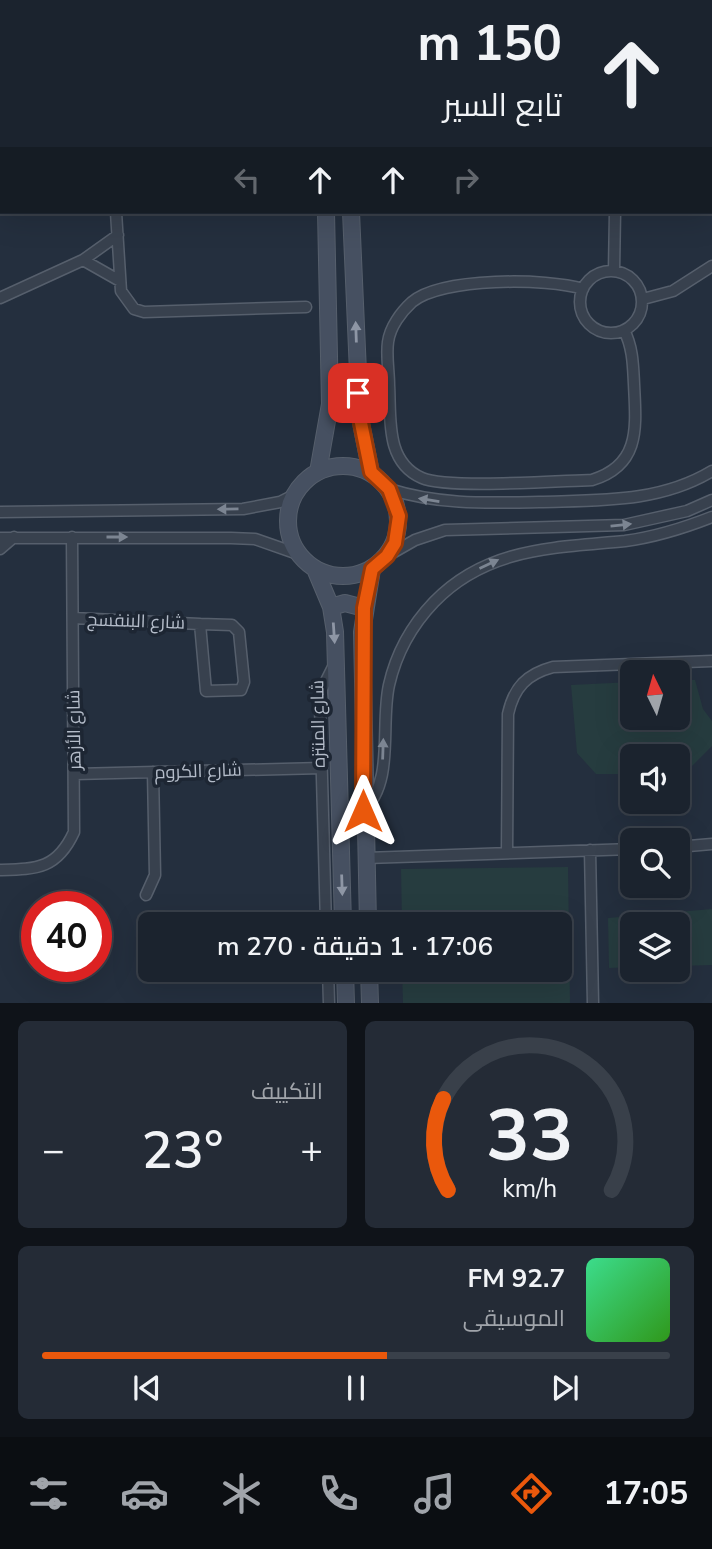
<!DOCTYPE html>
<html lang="ar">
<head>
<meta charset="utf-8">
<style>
	body { margin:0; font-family:"Nunito Sans",Cairo,sans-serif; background:#242b36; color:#f1f3f6; direction:rtl; height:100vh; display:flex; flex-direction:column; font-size:26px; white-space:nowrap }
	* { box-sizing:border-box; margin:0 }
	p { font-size:23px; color:#a0a4aa }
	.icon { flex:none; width:38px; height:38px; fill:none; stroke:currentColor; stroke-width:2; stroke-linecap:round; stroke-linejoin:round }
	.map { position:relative; height:1003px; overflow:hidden; direction:ltr }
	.drawer { display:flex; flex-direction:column; gap:18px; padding:18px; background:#0f1319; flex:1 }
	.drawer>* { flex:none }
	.banner { position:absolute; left:0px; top:0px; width:712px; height:214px; box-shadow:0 7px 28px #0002,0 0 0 2px #39404a; direction:rtl; background:#1b232e; color:#f1f3f6; overflow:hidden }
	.needle { width:46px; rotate:355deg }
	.fabs { position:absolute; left:620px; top:660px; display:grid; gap:14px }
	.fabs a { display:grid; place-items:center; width:70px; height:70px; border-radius:10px; background:#1b232e; box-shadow:0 7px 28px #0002,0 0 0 2px #39404a; font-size:35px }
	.speed { position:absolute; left:21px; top:891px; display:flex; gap:14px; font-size:35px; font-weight:700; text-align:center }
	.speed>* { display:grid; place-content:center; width:91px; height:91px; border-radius:50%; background:#1b232e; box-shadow:0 7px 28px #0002,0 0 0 2px #39404a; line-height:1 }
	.speed .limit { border:10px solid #d22; background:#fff; color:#111 }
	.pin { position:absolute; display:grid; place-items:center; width:60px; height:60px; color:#fff; margin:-30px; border-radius:14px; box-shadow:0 4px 10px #0006 }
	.me { position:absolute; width:77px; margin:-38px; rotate:0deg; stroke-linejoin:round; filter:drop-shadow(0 0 5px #0008) }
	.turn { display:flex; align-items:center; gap:24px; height:147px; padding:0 35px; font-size:32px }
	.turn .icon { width:91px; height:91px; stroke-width:2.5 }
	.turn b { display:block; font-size:49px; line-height:60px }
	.lanes { display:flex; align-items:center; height:66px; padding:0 35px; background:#0003; justify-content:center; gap:35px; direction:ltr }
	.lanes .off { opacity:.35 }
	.big { font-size:52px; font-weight:600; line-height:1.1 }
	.drawer .tile { flex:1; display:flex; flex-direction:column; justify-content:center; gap:10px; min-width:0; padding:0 24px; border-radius:10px; background:#242b36 }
	.drawer .dial { align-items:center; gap:0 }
	.dial svg { height:182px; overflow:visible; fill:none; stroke:#39404a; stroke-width:7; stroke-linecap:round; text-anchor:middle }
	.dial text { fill:#f1f3f6; stroke:none }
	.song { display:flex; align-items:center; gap:21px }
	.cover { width:84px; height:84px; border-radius:10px; background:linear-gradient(135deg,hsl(150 70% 55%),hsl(110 70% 35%)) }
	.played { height:7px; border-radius:4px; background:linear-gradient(90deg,#ea580c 55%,#39404a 55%) }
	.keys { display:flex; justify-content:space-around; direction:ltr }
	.heat { display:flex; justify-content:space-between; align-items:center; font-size:38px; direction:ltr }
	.drawer .tiles { flex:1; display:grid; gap:18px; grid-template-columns:1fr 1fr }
	.tile:last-child { grid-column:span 2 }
	.trip { position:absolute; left:138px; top:912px; width:434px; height:70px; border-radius:10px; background:#1b232e; box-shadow:0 7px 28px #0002,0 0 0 2px #39404a; font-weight:600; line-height:70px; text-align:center; direction:rtl }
	.menu { display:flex; height:112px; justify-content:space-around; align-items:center; background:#0b0e12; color:#a0a4aa }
	.menu .icon { width:49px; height:49px }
	.menu .selected { color:#ea580c }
	.menu b { font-size:32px; color:#f1f3f6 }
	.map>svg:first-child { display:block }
	.green { fill:#263c3f }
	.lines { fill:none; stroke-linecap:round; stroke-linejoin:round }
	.street-casing { stroke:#565f6c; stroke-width:13 }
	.secondary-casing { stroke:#565f6c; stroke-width:18 }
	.street { stroke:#38414e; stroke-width:10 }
	.secondary { stroke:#465061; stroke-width:16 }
	.oneway { fill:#8e96a5 }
	.oneway2 { fill:#7c8592 }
	.route-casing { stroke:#983908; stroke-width:18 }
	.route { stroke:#ea580c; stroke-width:12 }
	.labels { text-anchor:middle; stroke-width:7; stroke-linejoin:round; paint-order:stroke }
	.street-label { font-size:18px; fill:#b4bcc9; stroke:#1d2633 }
</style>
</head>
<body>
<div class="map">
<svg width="712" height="1003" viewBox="0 0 712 1003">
	<rect width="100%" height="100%" fill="#242f3e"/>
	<path class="green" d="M 677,680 L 695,680 L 703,709 L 712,721 L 712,746 L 683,775 L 677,775 L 677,756 L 632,756 L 632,774 L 596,774 L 577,753 L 571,685 L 632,682 L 632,718 L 677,718 Z
		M 568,867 L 570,1003 L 403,1003 L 402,970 L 560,970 L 560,924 L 402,924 L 401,869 Z
		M 712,909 L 712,965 L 677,966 L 677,924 L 632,924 L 632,967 L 609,968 L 608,918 Z"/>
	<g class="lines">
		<defs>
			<path id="street" d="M 109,0 L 109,2
				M 405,0 L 406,2
				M 580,2 L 583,0
				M 710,35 L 712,34
				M 710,51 L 712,51
				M 0,83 L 2,83
				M 0,100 L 2,100
				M 116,212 L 121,291 L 134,309 L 144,312 L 306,307
				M 83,260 L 120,281
				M 614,271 L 615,212
				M580 302a31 31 0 1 1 62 0a31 31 0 1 1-62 0Z
				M 583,289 C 547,278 442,277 412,302 C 401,312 390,327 388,342 C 386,356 389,371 389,385 C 391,418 385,462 422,478 C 447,489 558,481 592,480 C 641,465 636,427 634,384 C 633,365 633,348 624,330
				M 0,298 L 83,260 L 118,235
				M 643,299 L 673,291 L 712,266
				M 389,489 C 439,505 487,503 539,502 C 599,500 659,503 712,471
				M 0,512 L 243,509 L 280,502 L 294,495
				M 0,538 L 231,538 L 255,539 L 298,554
				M 0,549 L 14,537
				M 387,556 L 415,540 L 445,530 L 624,525 L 687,511 L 712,500
				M 73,618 L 200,624 L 206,691 L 241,690 L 244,682 L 239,632 L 232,625 L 200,624
				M 75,774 L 322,768
				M 363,811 C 395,782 380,725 389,685 C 396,654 412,625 434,602 C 487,547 555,548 625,541 C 656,537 684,528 712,517
				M 677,847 L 712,844
				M 590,850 L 593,1003
				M 507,853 L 508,714 C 514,687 527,674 553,667 L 712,661
				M 366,858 L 632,849
				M 0,870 C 37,869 57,869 74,832 L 72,537
				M 146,895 L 155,875 L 153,772
				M 326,924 L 320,705 L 322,689 L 336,661
				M 328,970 L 329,1003"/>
			<path id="secondary" d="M 347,0 L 348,2
				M 320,2 L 320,0
				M 351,212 L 360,418 L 371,473
				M288 521a55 55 0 1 1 110 0a55 55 0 1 1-110 0Z
				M 318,472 L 330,404 L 326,212
				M 315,569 L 331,607 L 335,632 L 343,924
				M 331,607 L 345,603 L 364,608
				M 368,924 L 362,632 L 372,569
				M 345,970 L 346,1003
				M 369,970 L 370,1003"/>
		</defs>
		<use href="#street" class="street-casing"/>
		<use href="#secondary" class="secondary-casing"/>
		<use href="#street" class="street"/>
		<use href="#secondary" class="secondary"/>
	</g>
	<defs><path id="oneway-solid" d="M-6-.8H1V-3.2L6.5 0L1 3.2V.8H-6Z" transform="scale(1.75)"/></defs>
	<g class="oneway">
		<use href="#oneway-solid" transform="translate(356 332) rotate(-92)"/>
		<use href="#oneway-solid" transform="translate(334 633) rotate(86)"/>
		<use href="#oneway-solid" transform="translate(342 885) rotate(88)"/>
	</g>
	<g class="oneway2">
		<use href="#oneway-solid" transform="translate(429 500) rotate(-171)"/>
		<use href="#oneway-solid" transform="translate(228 509) rotate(179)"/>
		<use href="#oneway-solid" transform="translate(621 525) rotate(-6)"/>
		<use href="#oneway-solid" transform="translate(117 537)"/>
		<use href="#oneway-solid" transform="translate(489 564) rotate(-25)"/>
		<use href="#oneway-solid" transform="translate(383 749) rotate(-88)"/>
	</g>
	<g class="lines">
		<defs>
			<path id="route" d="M 358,393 L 360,418 L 371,472 L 389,489 L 399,516 L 395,543 L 387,556 L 372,569 L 364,608 L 363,811"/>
		</defs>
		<use href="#route" class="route-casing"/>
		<use href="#route" class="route"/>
	</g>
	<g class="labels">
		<g class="street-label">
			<text transform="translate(136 621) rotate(2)" y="6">شارع البنفسج</text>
			<text transform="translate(318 724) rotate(-91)" y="6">شارع المنتزه</text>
			<text transform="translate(74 730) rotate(-91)" y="6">شارع الأزهر</text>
			<text transform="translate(198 771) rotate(-2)" y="6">شارع الكروم</text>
		</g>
	</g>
</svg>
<div class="fabs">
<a><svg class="needle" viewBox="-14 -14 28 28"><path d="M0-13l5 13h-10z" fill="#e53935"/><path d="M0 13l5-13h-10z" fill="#a0a4aa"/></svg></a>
<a><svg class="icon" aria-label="sound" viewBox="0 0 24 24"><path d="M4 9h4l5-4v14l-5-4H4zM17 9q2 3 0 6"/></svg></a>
<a><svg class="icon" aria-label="search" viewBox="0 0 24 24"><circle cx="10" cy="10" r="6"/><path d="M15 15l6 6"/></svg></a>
<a><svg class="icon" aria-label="layers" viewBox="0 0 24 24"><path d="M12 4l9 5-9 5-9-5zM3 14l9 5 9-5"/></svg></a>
</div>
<div class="speed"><div class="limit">40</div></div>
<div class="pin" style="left:358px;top:393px;background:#d93025"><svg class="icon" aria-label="arrive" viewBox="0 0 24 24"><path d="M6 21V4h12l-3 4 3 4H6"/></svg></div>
<svg class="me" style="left:363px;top:811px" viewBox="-20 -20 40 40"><path d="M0-17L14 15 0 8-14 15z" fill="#ea580c" stroke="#fff" stroke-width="4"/></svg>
<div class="trip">17:06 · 1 دقيقة · 270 m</div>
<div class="banner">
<div class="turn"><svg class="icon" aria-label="ahead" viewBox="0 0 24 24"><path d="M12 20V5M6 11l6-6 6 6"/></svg><div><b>150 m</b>تابع السير</div></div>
<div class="lanes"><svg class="icon off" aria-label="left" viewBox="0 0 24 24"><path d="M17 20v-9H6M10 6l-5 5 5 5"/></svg><svg class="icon" aria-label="ahead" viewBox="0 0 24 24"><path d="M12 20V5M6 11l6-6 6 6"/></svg><svg class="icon" aria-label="ahead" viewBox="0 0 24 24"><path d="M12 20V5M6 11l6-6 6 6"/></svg><svg class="icon off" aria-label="right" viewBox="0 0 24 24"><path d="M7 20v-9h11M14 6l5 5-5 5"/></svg></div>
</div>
</div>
<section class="drawer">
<div class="tiles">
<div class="tile dial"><svg viewBox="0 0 100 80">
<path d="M14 69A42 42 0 1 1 86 69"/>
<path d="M14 69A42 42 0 0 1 12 29" stroke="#ea580c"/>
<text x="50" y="56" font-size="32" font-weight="700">33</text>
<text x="50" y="72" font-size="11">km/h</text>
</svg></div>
<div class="tile"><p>التكييف</p>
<div class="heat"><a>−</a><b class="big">23°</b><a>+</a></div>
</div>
<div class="tile">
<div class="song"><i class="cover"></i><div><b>92.7 FM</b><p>الموسيقى</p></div></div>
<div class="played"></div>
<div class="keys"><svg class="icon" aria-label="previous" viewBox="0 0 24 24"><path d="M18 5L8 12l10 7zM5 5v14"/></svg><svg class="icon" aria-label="pause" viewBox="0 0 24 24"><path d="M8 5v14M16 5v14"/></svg><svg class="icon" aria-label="next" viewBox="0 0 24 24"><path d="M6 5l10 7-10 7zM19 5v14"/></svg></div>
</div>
</div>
</section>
<nav class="menu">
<b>17:05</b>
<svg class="icon selected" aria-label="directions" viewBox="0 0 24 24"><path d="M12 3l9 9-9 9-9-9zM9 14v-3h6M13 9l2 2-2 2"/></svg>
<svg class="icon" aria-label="music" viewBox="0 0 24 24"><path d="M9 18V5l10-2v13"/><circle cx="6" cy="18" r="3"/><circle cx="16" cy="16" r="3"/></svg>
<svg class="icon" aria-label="phone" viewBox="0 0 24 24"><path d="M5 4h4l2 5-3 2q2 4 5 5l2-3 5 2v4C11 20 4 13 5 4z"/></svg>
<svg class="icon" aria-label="climate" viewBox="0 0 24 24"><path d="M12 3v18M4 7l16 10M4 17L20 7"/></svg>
<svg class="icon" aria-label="car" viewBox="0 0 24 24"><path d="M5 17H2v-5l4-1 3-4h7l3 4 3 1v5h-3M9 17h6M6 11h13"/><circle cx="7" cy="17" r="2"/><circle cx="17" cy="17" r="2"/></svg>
<svg class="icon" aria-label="filters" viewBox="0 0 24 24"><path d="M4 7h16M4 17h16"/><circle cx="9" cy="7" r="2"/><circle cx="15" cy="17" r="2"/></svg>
</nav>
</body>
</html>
